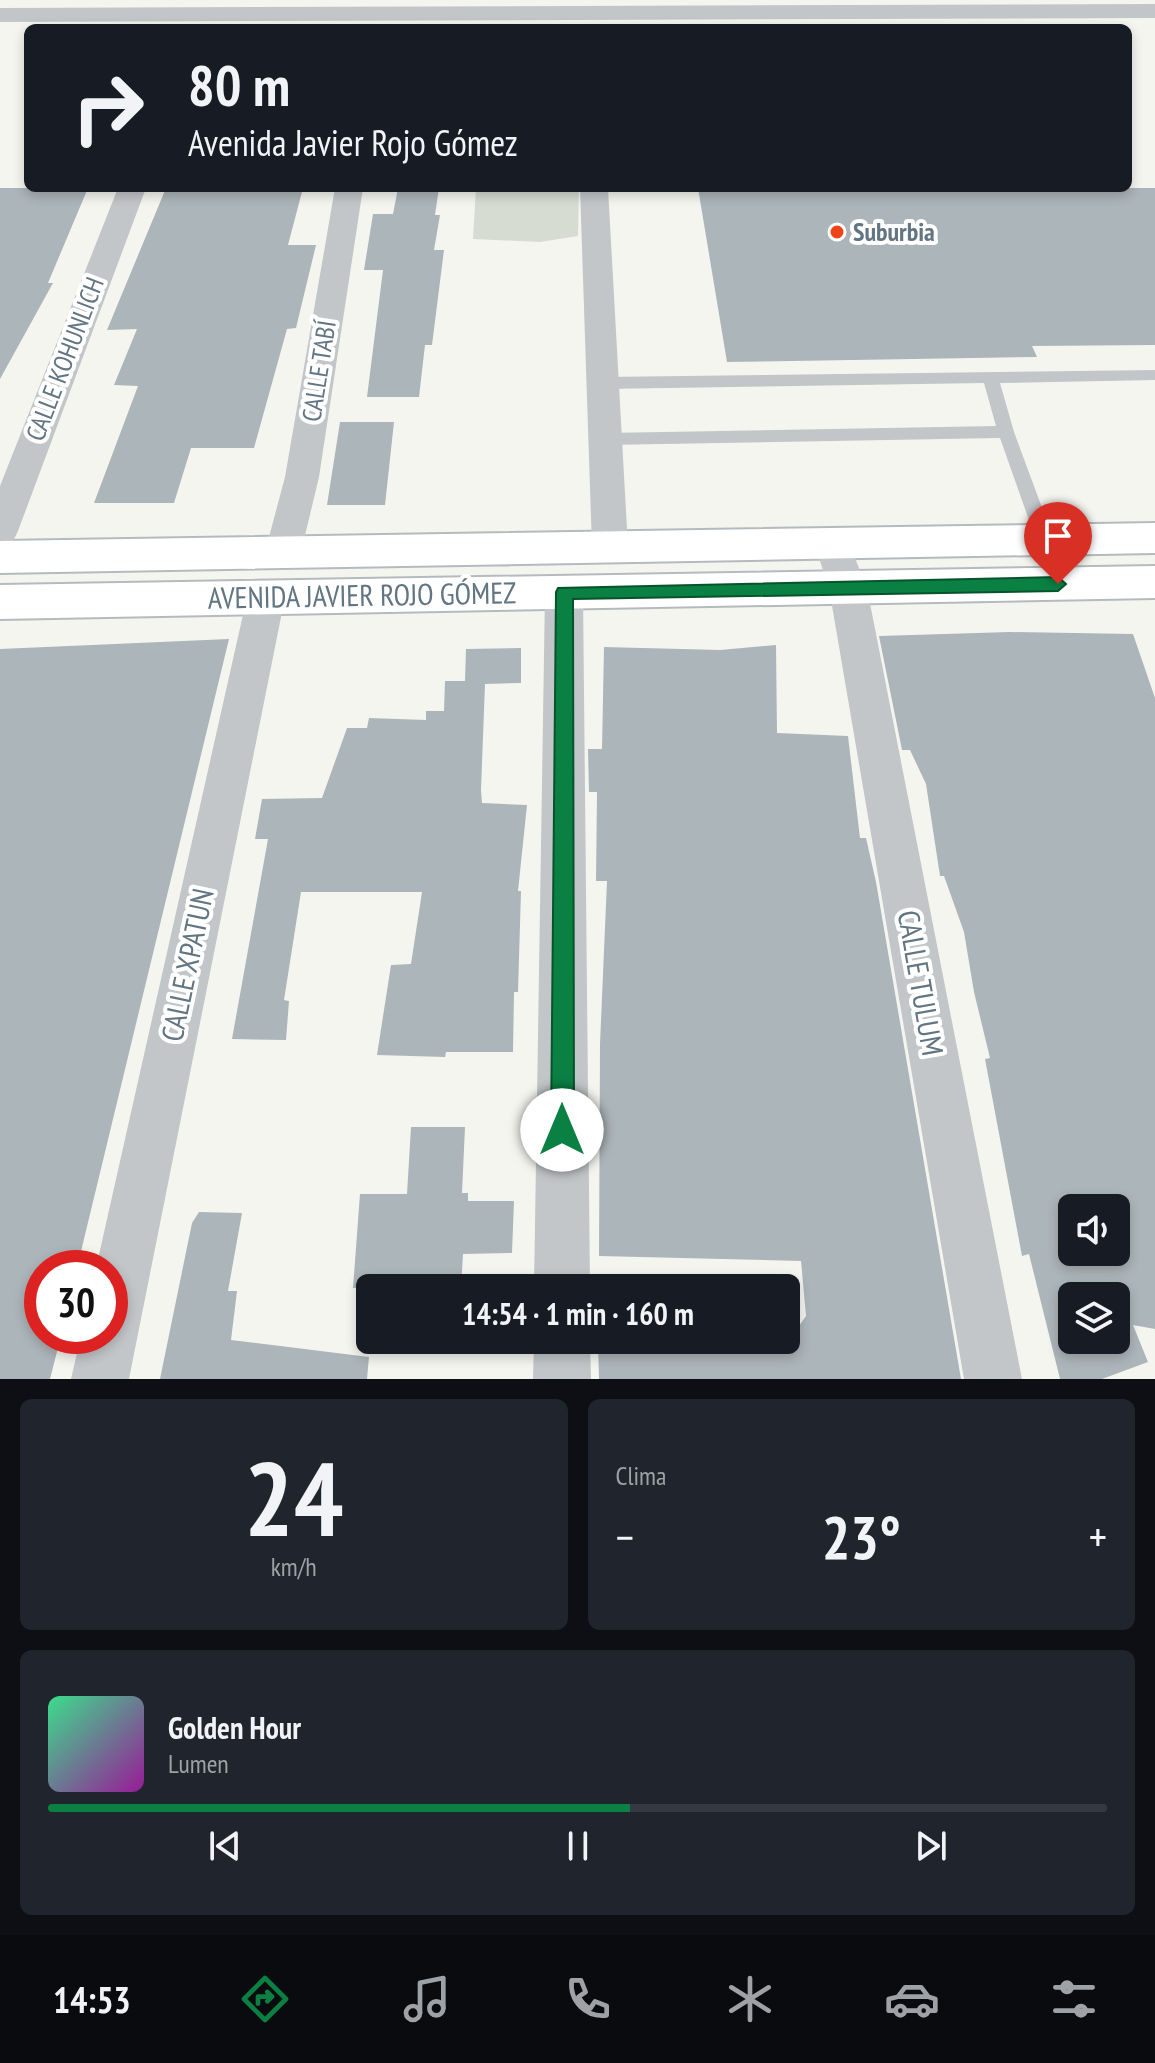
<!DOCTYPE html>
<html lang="es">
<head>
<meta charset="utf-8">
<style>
	body { margin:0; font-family:"PT Sans Narrow",sans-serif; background:#20242c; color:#f1f3f6; height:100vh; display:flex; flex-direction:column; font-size:30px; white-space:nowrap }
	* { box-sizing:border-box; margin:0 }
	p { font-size:26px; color:#9ea1a6 }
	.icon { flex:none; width:44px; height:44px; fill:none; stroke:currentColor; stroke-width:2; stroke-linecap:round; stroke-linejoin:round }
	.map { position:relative; height:1379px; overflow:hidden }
	.sheet { display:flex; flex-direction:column; gap:20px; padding:20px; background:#0d0f14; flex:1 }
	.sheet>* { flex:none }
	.hud { position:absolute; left:24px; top:24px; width:1108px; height:168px; border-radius:12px; box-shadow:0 4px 12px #0003; background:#171b24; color:#f1f3f6; overflow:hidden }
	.tools { position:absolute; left:1058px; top:1194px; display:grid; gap:16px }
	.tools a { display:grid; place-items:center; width:72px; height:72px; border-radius:12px; background:#171b24; box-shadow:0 4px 12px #0003; font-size:40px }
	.speed { position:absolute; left:24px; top:1250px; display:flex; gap:16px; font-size:40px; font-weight:700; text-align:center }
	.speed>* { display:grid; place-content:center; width:104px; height:104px; border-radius:50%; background:#171b24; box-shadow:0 4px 12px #0003; line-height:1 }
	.speed .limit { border:12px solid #d22; background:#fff; color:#111 }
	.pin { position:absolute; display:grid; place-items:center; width:68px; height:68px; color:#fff; margin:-82px -34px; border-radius:50% 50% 50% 0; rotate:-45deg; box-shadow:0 0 8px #0007 }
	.pin .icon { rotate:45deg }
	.me { position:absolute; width:88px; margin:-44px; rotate:0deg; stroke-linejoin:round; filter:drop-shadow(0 0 6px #0008) }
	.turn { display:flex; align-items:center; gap:28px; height:168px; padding:0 32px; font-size:36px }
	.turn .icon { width:104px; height:104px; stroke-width:2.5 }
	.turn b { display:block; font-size:56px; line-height:68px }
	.big { font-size:60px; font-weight:700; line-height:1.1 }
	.sheet .tile { flex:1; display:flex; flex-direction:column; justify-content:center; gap:12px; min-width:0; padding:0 28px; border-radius:12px; background:#20242c }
	.sheet .dial { align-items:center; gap:0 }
	.dial b { font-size:104px; line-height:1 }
	.song { display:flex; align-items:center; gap:24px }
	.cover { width:96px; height:96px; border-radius:12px; background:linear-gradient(135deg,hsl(150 70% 55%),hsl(300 70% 35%)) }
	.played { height:8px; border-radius:4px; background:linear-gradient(90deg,#0b8043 55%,#363941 55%) }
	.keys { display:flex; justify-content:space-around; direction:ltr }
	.heat { display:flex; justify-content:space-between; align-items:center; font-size:44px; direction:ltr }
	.sheet .tiles { flex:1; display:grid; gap:20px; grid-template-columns:1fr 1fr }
	.tile:last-child { grid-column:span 2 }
	.trip { position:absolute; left:356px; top:1274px; width:444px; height:80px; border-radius:12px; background:#171b24; box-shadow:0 4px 12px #0003; font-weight:700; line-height:80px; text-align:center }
	.dock { display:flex; height:128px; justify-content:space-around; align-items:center; background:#090b0e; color:#9ea1a6 }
	.dock .icon { width:56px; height:56px }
	.dock .current { color:#0b8043 }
	.dock b { font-size:36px; color:#f1f3f6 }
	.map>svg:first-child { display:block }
	.green { fill:#d6dcd1 }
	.building { fill:#acb5b9; fill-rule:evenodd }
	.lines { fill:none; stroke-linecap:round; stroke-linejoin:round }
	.secondary-casing { stroke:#b4babe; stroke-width:4 }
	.lane { fill:#c2c6c9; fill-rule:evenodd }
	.street { fill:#c2c6c9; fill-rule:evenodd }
	.secondary { fill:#fff; fill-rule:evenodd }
	.route { fill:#0b8043; stroke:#07532c; stroke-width:2 }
	.poi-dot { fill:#ed4418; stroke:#fff; stroke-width:3 }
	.labels { text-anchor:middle; stroke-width:8; stroke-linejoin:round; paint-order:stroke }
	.far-poi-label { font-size:26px; font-weight:bold; fill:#627583; stroke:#fff; text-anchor:start }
	.far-street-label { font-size:26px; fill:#627583; stroke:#fff }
	.street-label { font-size:30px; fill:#627583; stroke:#fff }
</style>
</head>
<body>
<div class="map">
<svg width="1155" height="1379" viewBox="0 0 1155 1379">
	<rect width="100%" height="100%" fill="#f5f5f0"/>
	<path class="green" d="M 476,188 L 579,188 L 578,236 L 540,242 L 473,239 Z"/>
	<path class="building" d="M 0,188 L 88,188 L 48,283 L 53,283 L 0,379 Z
		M 166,188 L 303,188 L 288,245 L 316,245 L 296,328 L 287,329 L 254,448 L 191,448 L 174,503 L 94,503 L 138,386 L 114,385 L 137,329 L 107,330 Z
		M 398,188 L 439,188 L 435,215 L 440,215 L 434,250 L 444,250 L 432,345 L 425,345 L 419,397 L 367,397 L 383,270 L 364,270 L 373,214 L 393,214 Z
		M 698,188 L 1155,188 L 1155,345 L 1032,346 L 1037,357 L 727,362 Z
		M 340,422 L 394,422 L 385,505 L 327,505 Z
		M 1010,632 L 1133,634 L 1155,698 L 1155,1329 L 1133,1325 L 1148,1362 L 1102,1379 L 1060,1379 L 1029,1254 L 1022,1256 L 985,1059 L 990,1058 L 974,992 L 964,932 L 944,876 L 940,876 L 926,784 L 910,750 L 902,750 L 879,636 ZM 1072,1208 L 1116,1208 L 1116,1252 L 1072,1252 ZM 1072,1296 L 1116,1296 L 1116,1340 L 1072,1340 Z
		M 229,639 L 77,1268 L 42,1268 L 42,1336 L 61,1336 L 50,1379 L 0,1379 L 0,649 Z
		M 776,645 L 777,733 L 848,736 L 860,838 L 866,838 L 876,882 L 961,1379 L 599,1379 L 598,1344 L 789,1340 L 806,1316 L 801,1261 L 599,1256 L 600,1044 L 607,881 L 596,881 L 597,792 L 589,792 L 588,749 L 602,749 L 604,647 L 720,650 Z
		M 521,648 L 521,683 L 485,684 L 481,790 L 482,803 L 527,805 L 518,891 L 521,891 L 518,992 L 514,992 L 513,1052 L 446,1052 L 445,1057 L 377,1055 L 391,965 L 411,964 L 422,892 L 301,892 L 284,1000 L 289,1001 L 286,1040 L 232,1039 L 268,839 L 255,839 L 262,799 L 322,798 L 347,728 L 367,728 L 369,718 L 426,720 L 426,711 L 444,711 L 445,681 L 465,681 L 466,649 Z
		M 411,1127 L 465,1127 L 462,1193 L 468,1193 L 468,1201 L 514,1201 L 512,1253 L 463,1254 L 461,1288 L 353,1288 L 360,1194 L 407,1194 Z
		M 199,1212 L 242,1213 L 228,1291 L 237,1291 L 231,1340 L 369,1357 L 367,1379 L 160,1379 L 192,1223 Z"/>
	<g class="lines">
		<defs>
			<path id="secondary" d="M 1155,523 L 1155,553 L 0,573 L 0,541 Z
				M 1155,566 L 1155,598 L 0,619 L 0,585 Z"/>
		</defs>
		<use href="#secondary" class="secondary-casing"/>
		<path class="lane" d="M 1155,370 L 1155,380 L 1000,383 L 1014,432 L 1054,540 L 1045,547 L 1036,540 L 1000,438 L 605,445 L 597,439 L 605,433 L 996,426 L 984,383 L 603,389 L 595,383 L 603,377 Z"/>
		<path class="street" d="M 1155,4 L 1155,18 L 0,22 L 0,8 Z
			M 118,188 L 146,188 L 18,531 L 13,541 L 0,545 L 0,486 Z
			M 335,188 L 363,188 L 319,477 L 301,552 L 296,562 L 283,566 L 270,562 L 265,552 L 285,477 Z
			M 580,188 L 608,188 L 628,547 L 623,557 L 610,561 L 597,557 L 592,547 Z
			M 832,529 L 845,533 L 867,588 L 1022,1379 L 964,1379 L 829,588 L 814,543 L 819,533 Z
			M 564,577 L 577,581 L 583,592 L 590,1288 L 534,1288 L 545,592 L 551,581 Z
			M 266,582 L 279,586 L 285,597 L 129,1379 L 71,1379 L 81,1336 L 110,1336 L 110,1268 L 96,1268 L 247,597 L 253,586 Z
			M 534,1340 L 590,1340 L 591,1379 L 533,1379 Z"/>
		<use href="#secondary" class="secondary"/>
	</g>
	<path class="route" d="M 1058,577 L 1066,584 L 1058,591 L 573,599 L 574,1130 L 571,1138 L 562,1142 L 554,1138 L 551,1130 L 556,592 L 558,588 Z"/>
	<circle class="poi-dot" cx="837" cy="232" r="8"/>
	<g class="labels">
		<g class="far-poi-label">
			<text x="853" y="241">Suburbia</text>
		</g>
		<g class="far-street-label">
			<text transform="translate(65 359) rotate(-69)" y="9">CALLE KOHUNLICH</text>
			<text transform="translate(319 371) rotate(-81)" y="9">CALLE TABÍ</text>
		</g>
		<g class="street-label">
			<text transform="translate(362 596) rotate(-1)" y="10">AVENIDA JAVIER ROJO GÓMEZ</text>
			<text transform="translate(188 965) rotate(-78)" y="10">CALLE XPATUN</text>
			<text transform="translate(920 983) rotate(80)" y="10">CALLE TULUM</text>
		</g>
	</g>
</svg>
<div class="tools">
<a><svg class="icon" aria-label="sound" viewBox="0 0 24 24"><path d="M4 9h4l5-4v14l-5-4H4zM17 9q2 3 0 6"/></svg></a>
<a><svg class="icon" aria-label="layers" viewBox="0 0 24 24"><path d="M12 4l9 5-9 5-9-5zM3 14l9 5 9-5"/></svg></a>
</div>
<div class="speed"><div class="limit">30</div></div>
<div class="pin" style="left:1058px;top:584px;background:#d93025"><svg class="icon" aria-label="arrive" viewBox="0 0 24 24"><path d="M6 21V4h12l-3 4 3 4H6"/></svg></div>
<svg class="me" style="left:562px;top:1130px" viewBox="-20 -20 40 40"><circle r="19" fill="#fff"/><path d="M0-13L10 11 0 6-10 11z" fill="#0b8043"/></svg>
<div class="trip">14:54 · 1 min · 160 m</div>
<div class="hud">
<div class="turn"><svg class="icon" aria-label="right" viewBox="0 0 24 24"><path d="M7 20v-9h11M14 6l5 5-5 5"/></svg><div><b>80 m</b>Avenida Javier Rojo Gómez</div></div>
</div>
</div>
<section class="sheet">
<div class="tiles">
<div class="tile dial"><b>24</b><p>km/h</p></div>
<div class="tile"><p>Clima</p>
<div class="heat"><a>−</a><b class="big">23°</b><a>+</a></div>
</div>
<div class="tile">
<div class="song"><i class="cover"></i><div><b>Golden Hour</b><p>Lumen</p></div></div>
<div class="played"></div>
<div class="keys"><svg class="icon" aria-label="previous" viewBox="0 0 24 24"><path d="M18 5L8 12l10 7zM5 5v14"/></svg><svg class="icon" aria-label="pause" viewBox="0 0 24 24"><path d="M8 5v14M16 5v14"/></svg><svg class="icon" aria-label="next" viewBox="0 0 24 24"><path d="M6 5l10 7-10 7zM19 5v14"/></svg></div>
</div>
</div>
</section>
<nav class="dock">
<b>14:53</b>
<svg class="icon current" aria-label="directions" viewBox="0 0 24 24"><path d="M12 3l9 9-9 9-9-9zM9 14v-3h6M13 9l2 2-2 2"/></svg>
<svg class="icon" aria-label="music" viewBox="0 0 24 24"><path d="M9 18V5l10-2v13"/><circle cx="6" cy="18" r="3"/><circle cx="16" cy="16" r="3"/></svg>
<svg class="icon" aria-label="phone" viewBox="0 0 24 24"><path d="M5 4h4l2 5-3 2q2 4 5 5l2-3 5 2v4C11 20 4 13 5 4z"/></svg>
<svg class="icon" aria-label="climate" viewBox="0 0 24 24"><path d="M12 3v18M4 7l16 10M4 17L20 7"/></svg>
<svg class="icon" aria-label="car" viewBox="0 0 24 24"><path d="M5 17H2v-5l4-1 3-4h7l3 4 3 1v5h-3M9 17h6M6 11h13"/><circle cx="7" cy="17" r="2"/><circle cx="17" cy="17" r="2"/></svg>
<svg class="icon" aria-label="filters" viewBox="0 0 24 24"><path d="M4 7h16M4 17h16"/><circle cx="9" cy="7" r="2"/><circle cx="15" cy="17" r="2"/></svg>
</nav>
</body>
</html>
